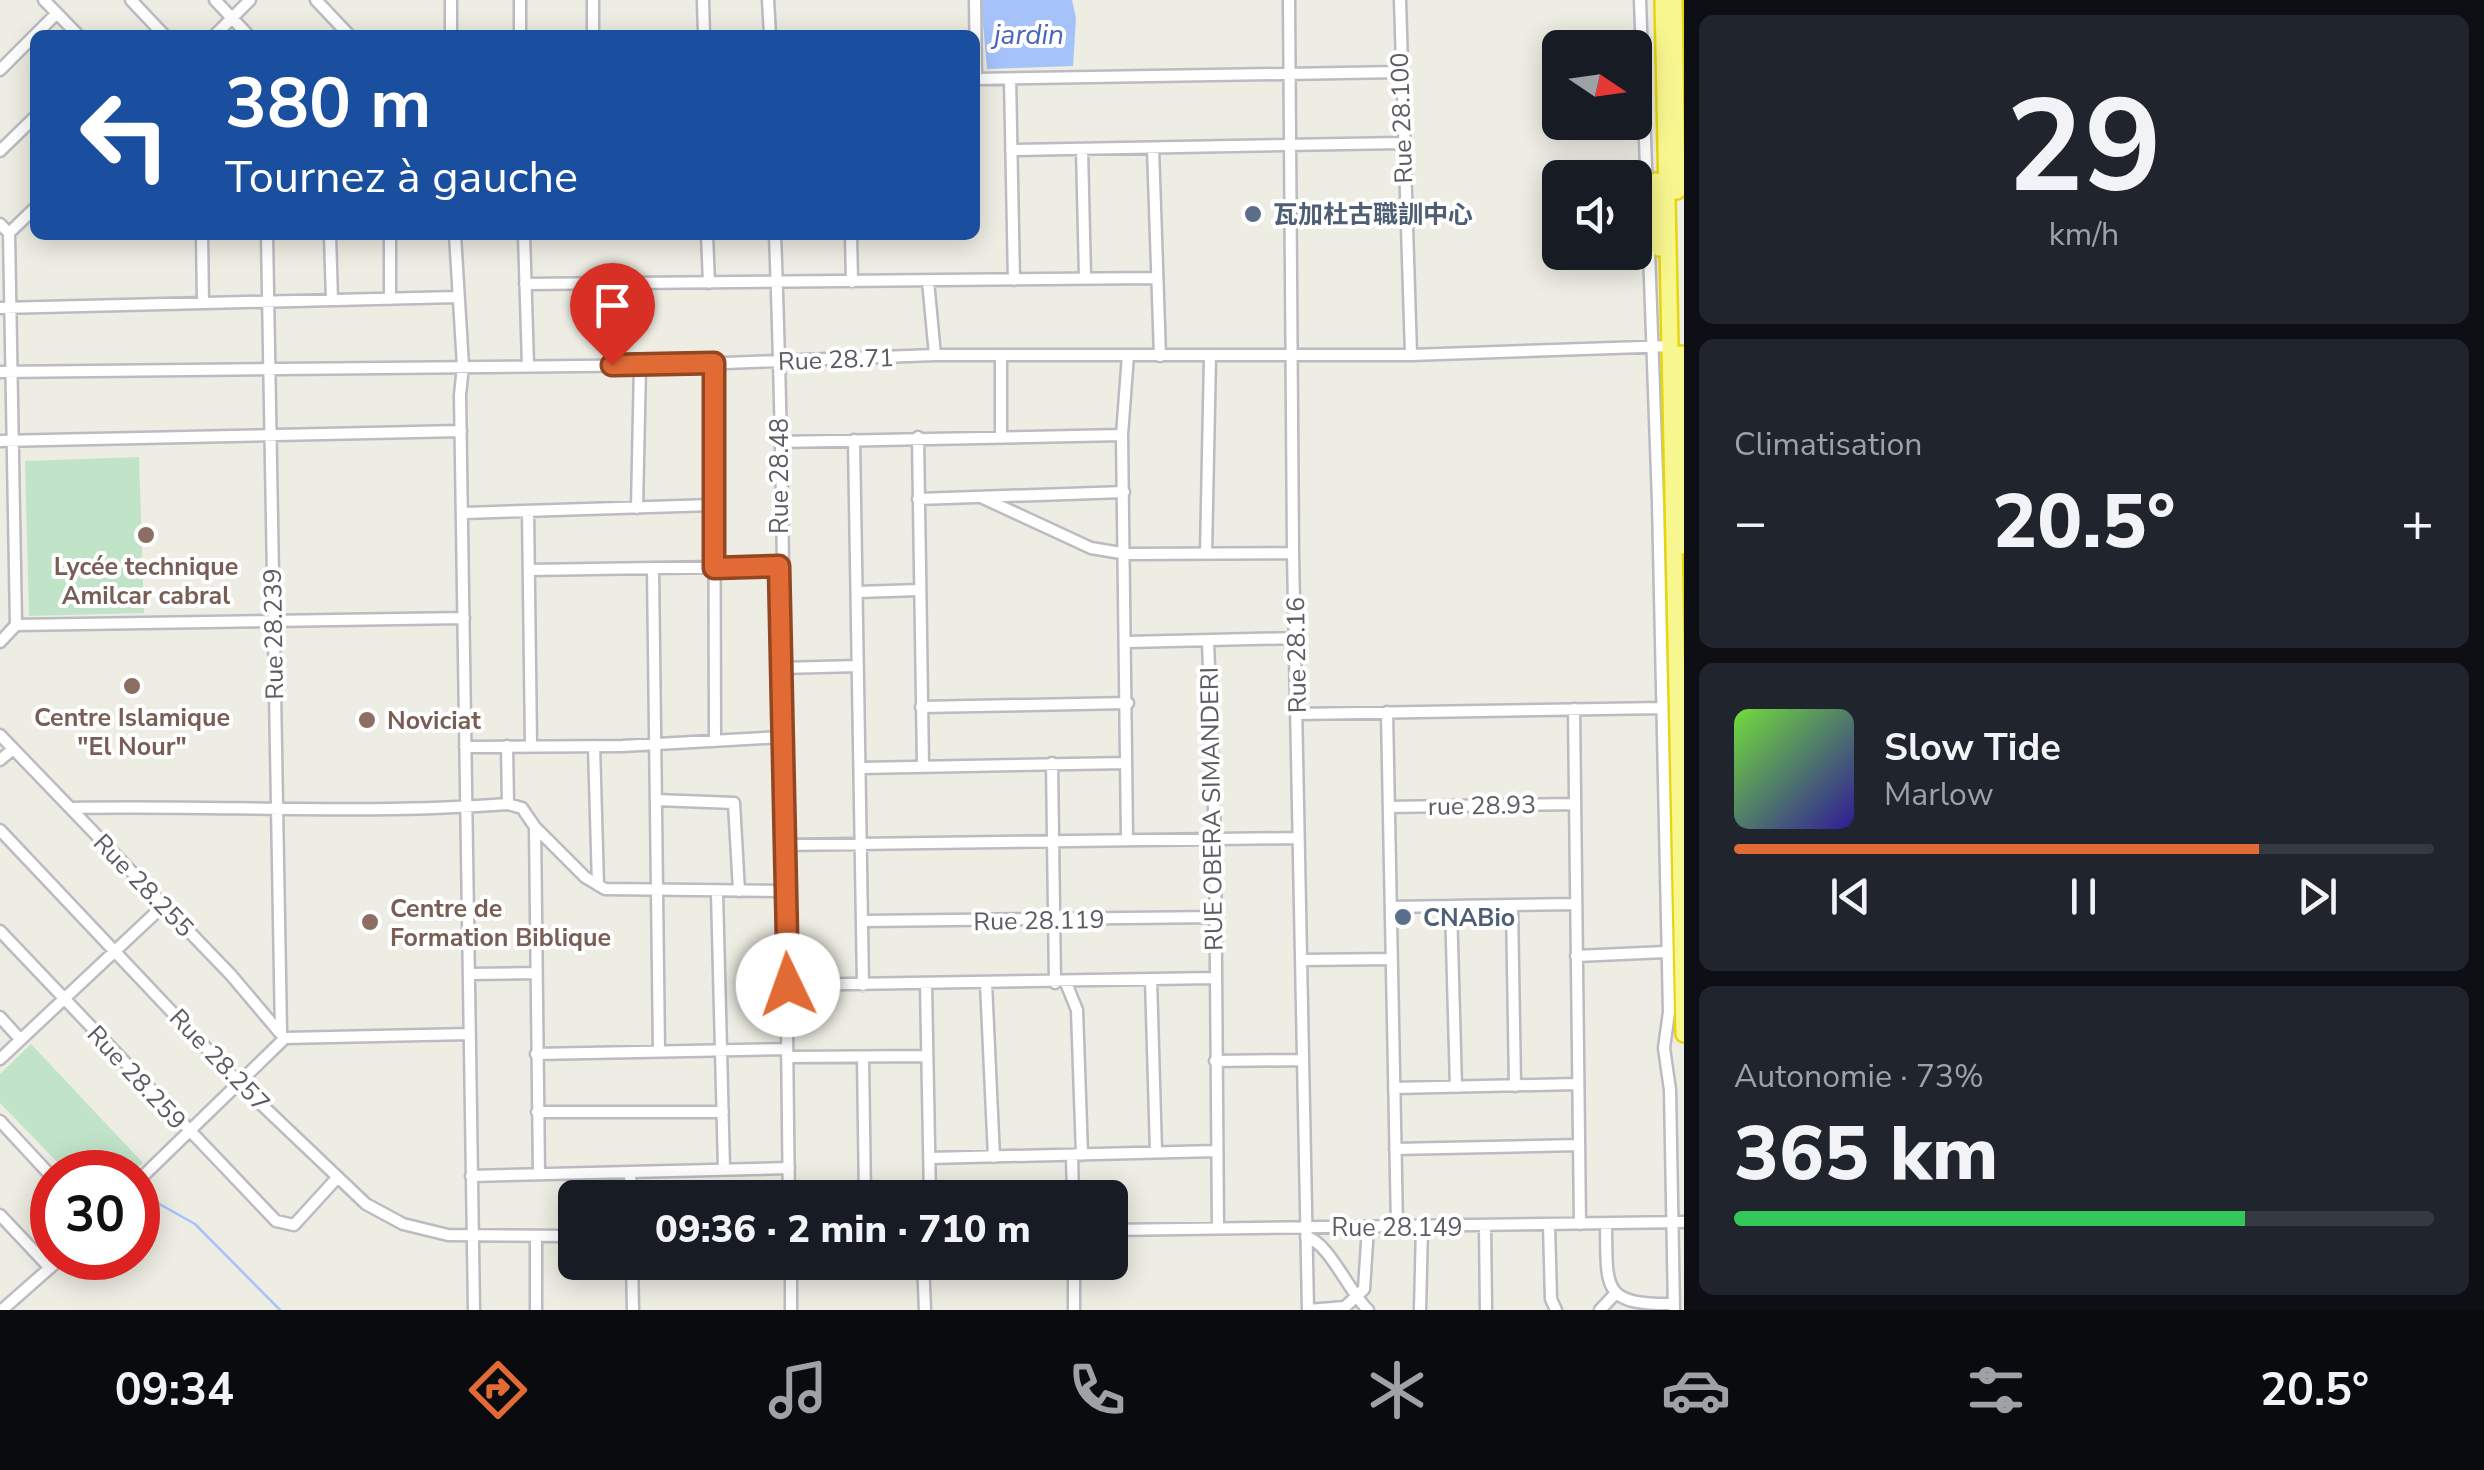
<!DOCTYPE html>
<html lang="fr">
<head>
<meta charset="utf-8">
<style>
	body { margin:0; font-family:"Nunito Sans","Noto Sans SC",sans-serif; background:#20242c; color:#f1f3f6; height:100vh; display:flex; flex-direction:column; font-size:38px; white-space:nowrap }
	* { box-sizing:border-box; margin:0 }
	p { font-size:32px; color:#9ea1a6 }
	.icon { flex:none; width:55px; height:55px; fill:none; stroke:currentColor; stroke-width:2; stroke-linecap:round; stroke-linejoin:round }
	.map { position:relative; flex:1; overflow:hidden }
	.details { display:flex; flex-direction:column; gap:15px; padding:15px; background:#0d0f14; width:800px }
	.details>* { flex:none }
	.banner { position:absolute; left:30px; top:30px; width:950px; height:210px; border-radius:15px; box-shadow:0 5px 25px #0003; background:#1a4fa0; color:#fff; overflow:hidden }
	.needle { width:65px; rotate:103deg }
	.buttons { position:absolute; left:1542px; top:30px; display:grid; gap:20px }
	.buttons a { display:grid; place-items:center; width:110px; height:110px; border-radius:15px; background:#171b24; box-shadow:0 5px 25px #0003; font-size:50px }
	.speed { position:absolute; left:30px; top:1150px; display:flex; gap:20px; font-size:50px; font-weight:700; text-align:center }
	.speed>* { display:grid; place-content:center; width:130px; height:130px; border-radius:50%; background:#171b24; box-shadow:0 5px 25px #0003; line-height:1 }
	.speed .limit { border:15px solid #d22; background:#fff; color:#111 }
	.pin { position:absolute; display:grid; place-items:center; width:85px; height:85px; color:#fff; margin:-102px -42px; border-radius:50% 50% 50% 0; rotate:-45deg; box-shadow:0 0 10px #0007 }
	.pin .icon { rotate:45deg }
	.me { position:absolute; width:110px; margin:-55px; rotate:357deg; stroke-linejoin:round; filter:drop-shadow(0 0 8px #0008) }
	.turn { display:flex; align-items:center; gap:35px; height:210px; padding:0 30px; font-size:45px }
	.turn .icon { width:130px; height:130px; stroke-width:2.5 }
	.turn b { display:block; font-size:70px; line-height:85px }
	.big { font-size:75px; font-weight:800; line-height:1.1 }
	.details .tile { flex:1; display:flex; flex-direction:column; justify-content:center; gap:15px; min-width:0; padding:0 35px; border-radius:15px; background:#20242c }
	.details .dial { align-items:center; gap:0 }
	.dial b { font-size:130px; line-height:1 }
	.song { display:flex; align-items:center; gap:30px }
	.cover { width:120px; height:120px; border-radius:15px; background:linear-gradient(135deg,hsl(100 70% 55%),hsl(250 70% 35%)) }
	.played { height:10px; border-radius:5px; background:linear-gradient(90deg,#e26b35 75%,#363941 75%) }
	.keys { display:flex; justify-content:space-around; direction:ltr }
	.heat { display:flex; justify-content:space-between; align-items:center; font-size:55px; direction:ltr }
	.charge { height:15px; border-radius:8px; background:linear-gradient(90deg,#34c759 73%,#363941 0) }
	.trip { position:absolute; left:558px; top:1180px; width:570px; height:100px; border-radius:15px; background:#171b24; box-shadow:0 5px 25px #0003; font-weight:800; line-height:100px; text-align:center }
	.dock { display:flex; height:160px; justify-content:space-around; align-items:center; background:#090b0e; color:#9ea1a6 }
	.dock .icon { width:70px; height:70px }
	.dock .on { color:#e26b35 }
	.dock b { font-size:45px; color:#f1f3f6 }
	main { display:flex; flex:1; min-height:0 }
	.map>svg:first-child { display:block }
	.green { fill:#c1e4c9 }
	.water { fill:#a5c2fb }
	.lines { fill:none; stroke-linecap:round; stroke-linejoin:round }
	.stream { stroke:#a5c2fb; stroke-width:2.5 }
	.minor-casing { stroke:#bbbbc1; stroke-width:15 }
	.highway-casing { stroke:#e7d609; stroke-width:20 }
	.minor { stroke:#fff; stroke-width:10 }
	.highway { stroke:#f8f78f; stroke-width:15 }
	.route-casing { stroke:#934622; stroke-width:25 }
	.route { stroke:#e26b35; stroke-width:18 }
	.service-dot { fill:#5c6f8a; stroke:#fff; stroke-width:4 }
	.education-dot { fill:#8d6e63; stroke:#fff; stroke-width:4 }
	.labels { text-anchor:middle; stroke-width:8; stroke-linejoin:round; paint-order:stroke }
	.street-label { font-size:25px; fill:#5b5d63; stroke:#fff }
	.service-label { font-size:25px; font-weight:bold; fill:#4e5e75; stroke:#fff; text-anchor:start }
	.education-label { font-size:25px; font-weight:bold; fill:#785e54; stroke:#fff }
	.water-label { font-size:28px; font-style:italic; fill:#4966be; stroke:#fff }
</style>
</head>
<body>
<main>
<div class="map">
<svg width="1684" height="1310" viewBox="0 0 1684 1310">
	<rect width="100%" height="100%" fill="#edede3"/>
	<path class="green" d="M 139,457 L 144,613 L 29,616 L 25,461 Z
		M 31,1044 L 143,1163 L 134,1172 L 67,1172 L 0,1103 L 0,1074 Z"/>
	<path class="water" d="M 981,0 L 1072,0 L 1076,18 L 1073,66 L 987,69 Z"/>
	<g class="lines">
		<path class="stream" d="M 138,1192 L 195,1224 L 280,1310"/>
		<defs>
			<path id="minor" d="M 44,0 L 78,35
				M 131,0 L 164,35
				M 215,0 L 248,35
				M 316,0 L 349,35
				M 451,0 L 451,35
				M 520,0 L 520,35
				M 593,0 L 593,35
				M 703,0 L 704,35
				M 768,0 L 770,35
				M 975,0 L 976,79
				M 1289,0 L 1293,553 L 1308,1310
				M 1400,0 L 1411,355
				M 1640,0 L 1658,502 L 1669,1012 L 1664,1048 L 1670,1090 L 1674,1310
				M 35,35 L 57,13
				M 215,35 L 250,0
				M 0,70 L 35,35
				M 975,79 L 1399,72
				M 1010,79 L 1014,280
				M 1153,148 L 1160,356
				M 1082,149 L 1085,277
				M 1011,150 L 1401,143
				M 0,151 L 35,117
				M 0,224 L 9,233 L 16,625 L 0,642
				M 9,233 L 35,208
				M 202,235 L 203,303
				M 267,235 L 281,1033
				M 330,235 L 332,300
				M 455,235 L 463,366 L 460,395 L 474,1310
				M 524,235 L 528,365
				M 707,235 L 709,283
				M 775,235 C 787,555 784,877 789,1198
				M 851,235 L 852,282
				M 928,281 L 935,355
				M 525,284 L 1155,278
				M 390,299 L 390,235
				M 0,308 L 457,297
				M 1001,356 L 1001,435
				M 714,363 L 715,741
				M 0,372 L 673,365 L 935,355 L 1411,355 L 1672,346
				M 918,437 L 923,766
				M 854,440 L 863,985
				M 0,441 L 461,431
				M 780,442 L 1122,435
				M 983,498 L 1091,548 L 1127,554 L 1293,553
				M 918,499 L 1124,492
				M 637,508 L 640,365
				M 528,511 L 531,745
				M 464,513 L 712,505
				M 1206,554 L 1210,356
				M 653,568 L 659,1052
				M 529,570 L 779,566
				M 858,592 L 919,590
				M 16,625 L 464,618
				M 1208,641 L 1215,838 L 1218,1228
				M 1128,642 L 1297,638
				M 781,668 L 858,666
				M 921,707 L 1128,703
				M 1574,709 L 1580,1224
				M 1387,712 L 1397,1226
				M 1298,714 L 1662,708
				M 0,735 L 231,975 L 280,1033
				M 507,746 L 508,804
				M 594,746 L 598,885
				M 465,747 L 622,746 L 782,737
				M 0,760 L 13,749
				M 1052,763 L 1055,983
				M 861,768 L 1126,763
				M 657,800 L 734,803 L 739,891
				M 1389,807 L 1575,804
				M 71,808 C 217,805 362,815 508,804 L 522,808 L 535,827 L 539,1174
				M 535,827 L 585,877 L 605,889 L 784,891
				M 0,830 L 240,1084 L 366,1204 L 403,1224 L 448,1235 L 575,1236
				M 1127,838 L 1122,435 L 1128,355
				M 784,845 L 1298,838
				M 717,892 L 724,1169
				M 1512,905 L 1515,1086
				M 1451,906 L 1456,1087
				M 1391,907 L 1576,904
				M 863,921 L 1215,917
				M 0,931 L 276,1221 L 294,1225 L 337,1178
				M 1576,956 L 1665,952
				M 1302,960 L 1391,959
				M 469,974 L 535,973
				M 1151,979 L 1156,1152
				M 986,983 L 994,1157
				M 1066,983 L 1077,1010 L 1082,1155
				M 926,984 L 930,1198
				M 788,985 L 1214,978
				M 0,1017 L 20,1039
				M 536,1054 L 787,1049
				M 787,1057 L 926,1056
				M 863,1057 L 865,1198
				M 0,1059 L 164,905
				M 1215,1061 L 1303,1060
				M 1394,1088 L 1577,1084
				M 537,1112 L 723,1112
				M 0,1121 L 52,1177
				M 1395,1149 L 1578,1145
				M 1072,1155 L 1073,1198
				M 929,1158 L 1216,1151
				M 630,1173 L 631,1198
				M 471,1176 L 789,1168
				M 138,1181 L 285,1038 L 469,1034
				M 0,1215 L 50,1268
				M 1606,1224 C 1607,1289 1601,1305 1674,1304
				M 1549,1225 L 1551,1299 L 1556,1310
				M 1485,1226 L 1486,1310
				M 1110,1230 L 1684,1222
				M 536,1237 L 536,1310
				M 1306,1237 C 1328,1241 1349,1292 1368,1310
				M 632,1262 L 633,1310
				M 791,1262 L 791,1310
				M 923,1262 L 925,1310
				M 1074,1262 L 1074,1310
				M 2,1310 L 61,1258
				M 1308,1310 L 1345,1307 L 1364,1289 L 1368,1227
				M 1420,1310 L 1422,1227
				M 1600,1310 L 1616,1293"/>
			<path id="highway" d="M 1663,0 L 1684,1034
				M 1674,0 L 1677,191
				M 1656,181 L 1659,248
				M 1681,354 L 1684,546"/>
		</defs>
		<use href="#minor" class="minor-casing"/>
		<use href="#highway" class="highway-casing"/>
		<use href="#minor" class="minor"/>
		<use href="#highway" class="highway"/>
	</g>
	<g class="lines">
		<defs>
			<path id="route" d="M 612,365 L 714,363 L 714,568 L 779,566 L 788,985"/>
		</defs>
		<use href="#route" class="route-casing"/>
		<use href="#route" class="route"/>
	</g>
	<g class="service-dot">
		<circle cx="1253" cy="214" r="10"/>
		<circle cx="1403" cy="917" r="10"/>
	</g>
	<g class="education-dot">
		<circle cx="146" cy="535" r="10"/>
		<circle cx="132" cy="686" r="10"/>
		<circle cx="367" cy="720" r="10"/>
		<circle cx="370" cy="922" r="10"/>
	</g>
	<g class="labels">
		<g class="street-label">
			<text transform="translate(1401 118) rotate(-92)" y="9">Rue 28.100</text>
			<text transform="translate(836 359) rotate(-2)" y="9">Rue 28.71</text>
			<text transform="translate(779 476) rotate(-90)" y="9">Rue 28.48</text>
			<text transform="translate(273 634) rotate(-91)" y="9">Rue 28.239</text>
			<text transform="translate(1296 655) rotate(-91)" y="9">Rue 28.16</text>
			<text transform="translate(1482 805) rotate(-1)" y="9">rue 28.93</text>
			<text transform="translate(1211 809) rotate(-91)" y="9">RUE OBERA SIMANDERI</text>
			<text transform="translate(144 885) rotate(46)" y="9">Rue 28.255</text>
			<text transform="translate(1039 920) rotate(-1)" y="9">Rue 28.119</text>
			<text transform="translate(220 1060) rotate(46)" y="9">Rue 28.257</text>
			<text transform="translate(137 1077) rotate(47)" y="9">Rue 28.259</text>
			<text x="1397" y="1236">Rue 28.149</text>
		</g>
		<g class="service-label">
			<text x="1273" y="223">瓦加杜古職訓中心</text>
			<text x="1423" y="926">CNABio</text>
		</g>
		<g class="education-label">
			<text x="146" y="575">Lycée technique<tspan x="146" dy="29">Amilcar cabral</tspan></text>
			<text x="132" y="726">Centre Islamique<tspan x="132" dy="29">"El Nour"</tspan></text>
			<text x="387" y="729" text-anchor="start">Noviciat</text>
			<text x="390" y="917" text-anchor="start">Centre de<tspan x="390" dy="29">Formation Biblique</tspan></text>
		</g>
		<g class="water-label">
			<text x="1029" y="44">jardin</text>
		</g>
	</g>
</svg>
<div class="buttons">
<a><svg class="needle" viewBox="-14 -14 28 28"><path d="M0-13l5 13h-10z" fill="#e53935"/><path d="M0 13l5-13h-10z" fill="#9ea1a6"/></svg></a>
<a><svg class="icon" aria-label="sound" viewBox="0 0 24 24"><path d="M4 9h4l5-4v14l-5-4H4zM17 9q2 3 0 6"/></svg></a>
</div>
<div class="speed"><div class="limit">30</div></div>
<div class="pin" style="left:612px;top:365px;background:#d93025"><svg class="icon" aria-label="arrive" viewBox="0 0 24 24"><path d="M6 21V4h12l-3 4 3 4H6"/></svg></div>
<svg class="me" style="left:788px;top:985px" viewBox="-20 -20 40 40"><circle r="19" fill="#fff"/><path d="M0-13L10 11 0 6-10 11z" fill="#e26b35"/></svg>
<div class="trip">09:36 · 2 min · 710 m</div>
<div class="banner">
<div class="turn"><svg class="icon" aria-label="left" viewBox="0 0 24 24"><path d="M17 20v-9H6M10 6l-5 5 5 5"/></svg><div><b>380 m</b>Tournez à gauche</div></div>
</div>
</div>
<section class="details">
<div class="tile dial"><b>29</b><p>km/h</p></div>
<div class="tile"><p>Climatisation</p>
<div class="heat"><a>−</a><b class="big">20.5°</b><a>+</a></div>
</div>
<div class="tile">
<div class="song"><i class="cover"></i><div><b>Slow Tide</b><p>Marlow</p></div></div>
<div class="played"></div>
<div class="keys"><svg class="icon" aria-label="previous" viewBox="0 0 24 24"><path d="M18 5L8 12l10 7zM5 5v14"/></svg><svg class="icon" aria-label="pause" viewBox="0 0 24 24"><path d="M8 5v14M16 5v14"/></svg><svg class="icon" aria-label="next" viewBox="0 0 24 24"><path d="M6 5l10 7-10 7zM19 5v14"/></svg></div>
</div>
<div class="tile"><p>Autonomie · 73%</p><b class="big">365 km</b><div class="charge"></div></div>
</section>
</main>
<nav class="dock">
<b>09:34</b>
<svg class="icon on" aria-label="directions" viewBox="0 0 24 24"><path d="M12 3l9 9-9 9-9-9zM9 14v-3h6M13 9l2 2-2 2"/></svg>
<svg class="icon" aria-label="music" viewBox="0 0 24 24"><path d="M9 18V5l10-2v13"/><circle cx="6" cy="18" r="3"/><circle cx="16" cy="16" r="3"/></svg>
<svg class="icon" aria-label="phone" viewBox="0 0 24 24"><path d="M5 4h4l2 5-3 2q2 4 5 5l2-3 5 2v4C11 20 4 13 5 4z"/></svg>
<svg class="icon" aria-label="climate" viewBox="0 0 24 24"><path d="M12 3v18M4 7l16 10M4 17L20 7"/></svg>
<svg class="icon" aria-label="car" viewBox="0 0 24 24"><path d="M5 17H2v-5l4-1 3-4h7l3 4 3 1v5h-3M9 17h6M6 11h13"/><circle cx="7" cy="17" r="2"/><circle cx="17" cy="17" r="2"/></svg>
<svg class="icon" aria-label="filters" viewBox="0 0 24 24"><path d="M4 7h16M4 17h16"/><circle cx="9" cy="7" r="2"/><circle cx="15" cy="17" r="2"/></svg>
<b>20.5°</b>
</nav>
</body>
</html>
